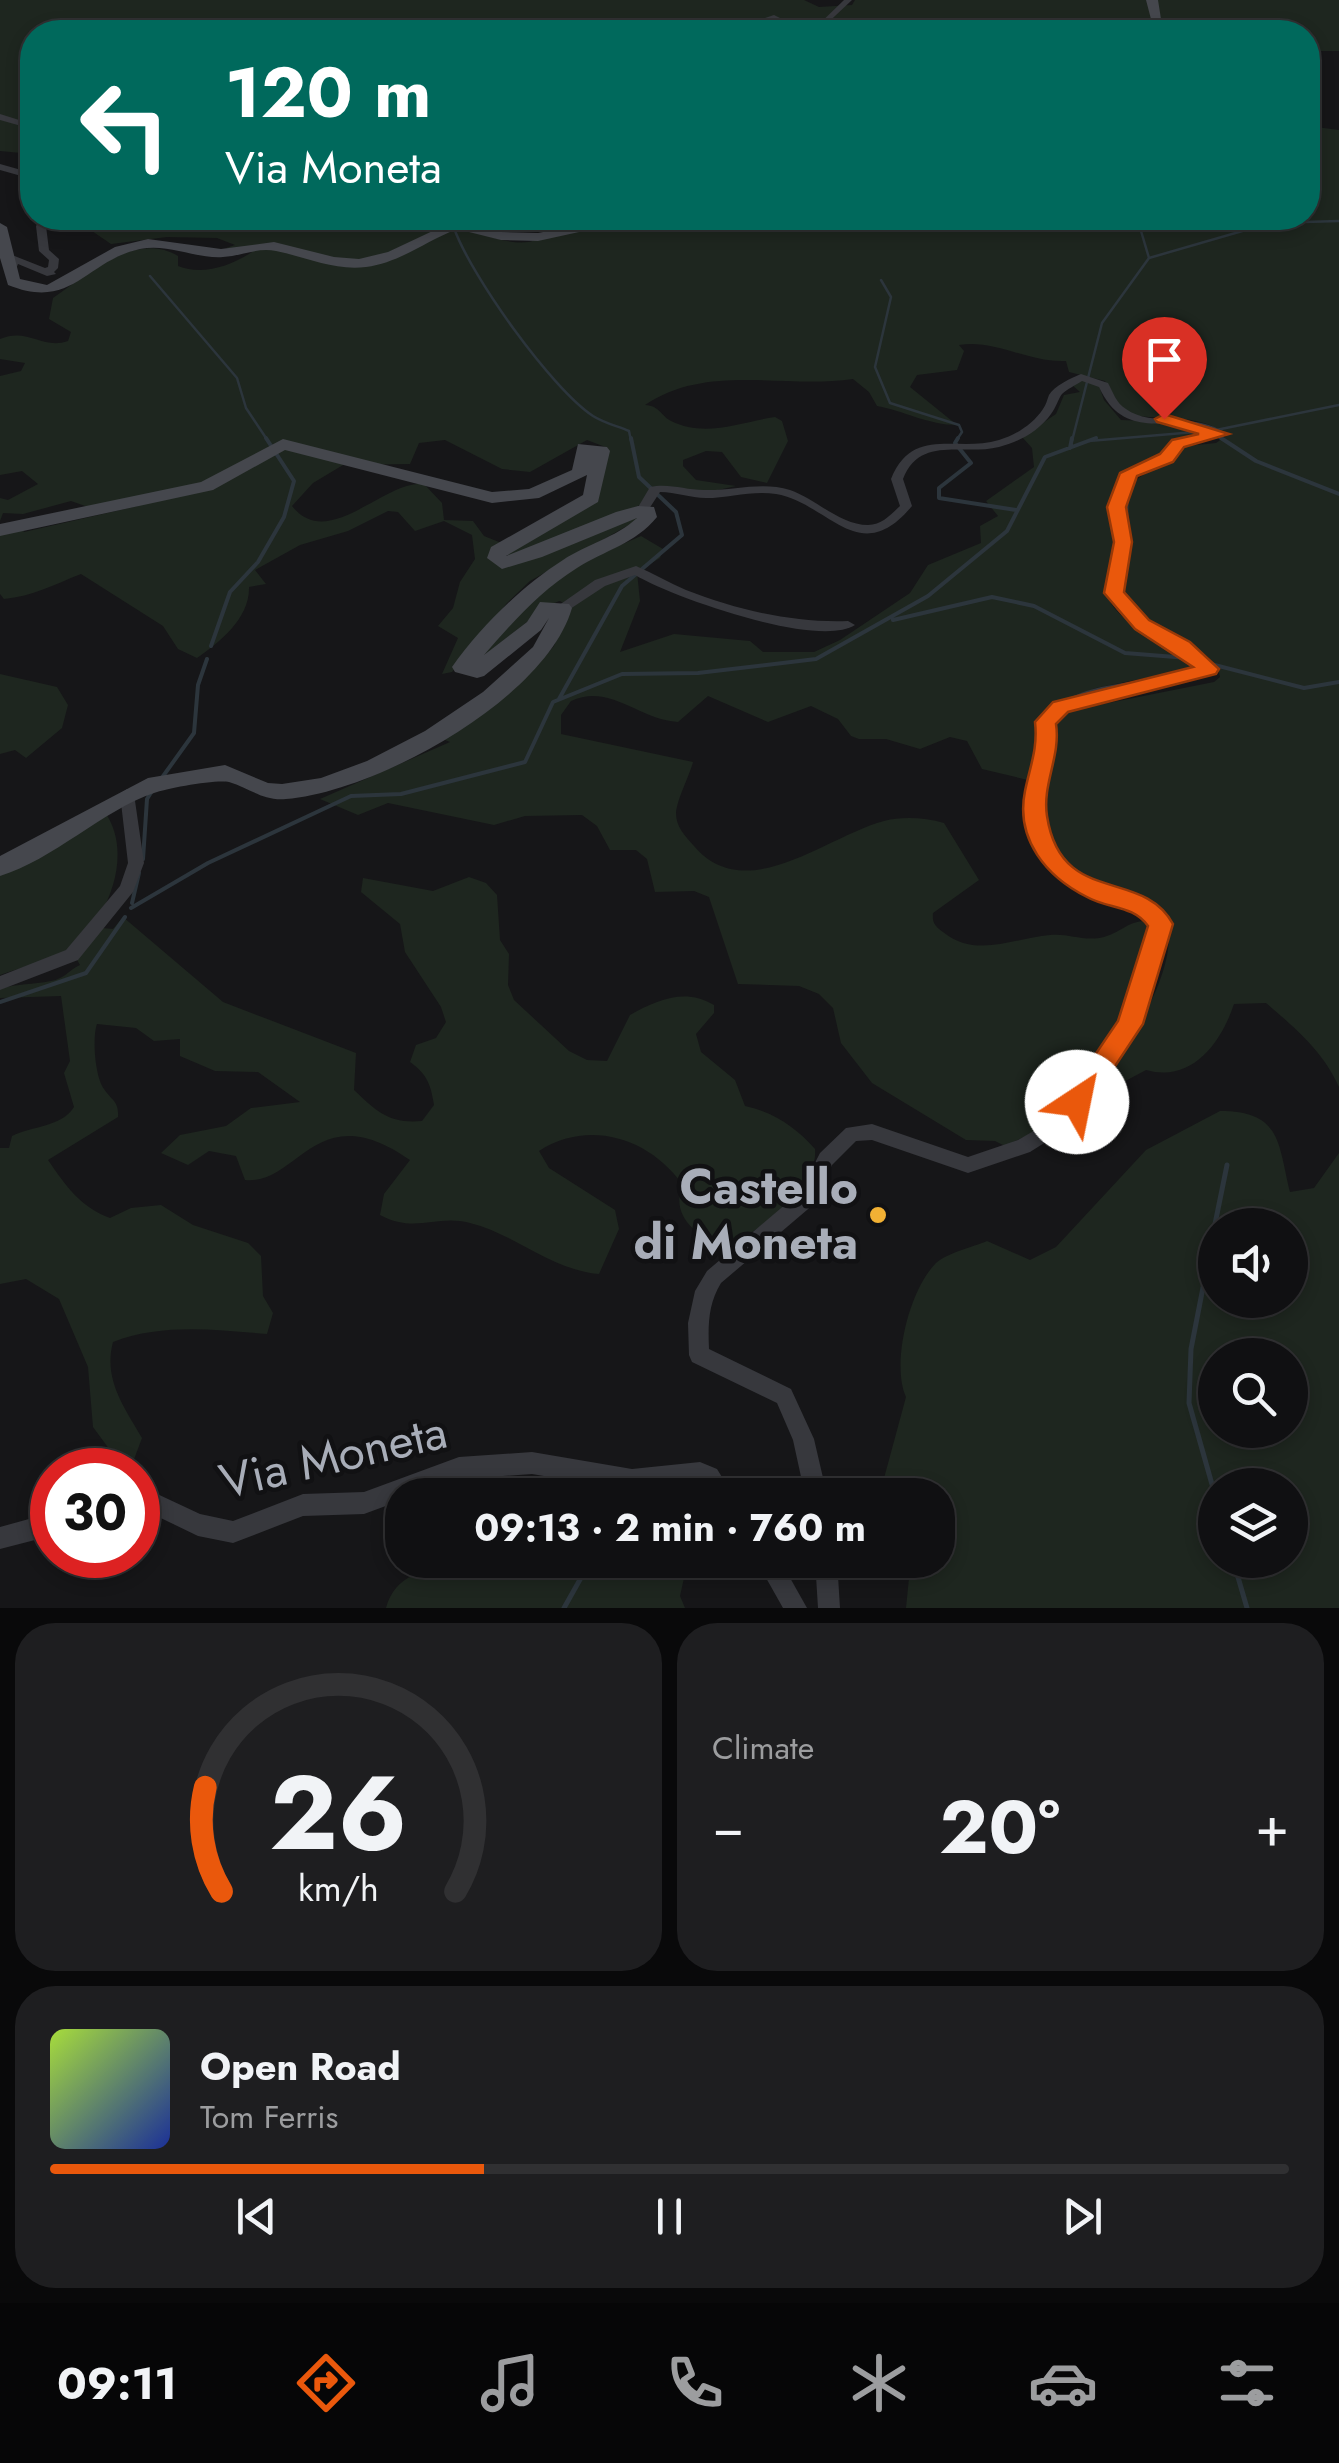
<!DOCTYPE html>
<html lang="en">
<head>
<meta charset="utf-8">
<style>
	body { margin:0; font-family:Jost,sans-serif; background:#1e1e20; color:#f1f3f6; height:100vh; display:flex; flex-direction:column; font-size:38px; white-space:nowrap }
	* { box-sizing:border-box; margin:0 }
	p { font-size:32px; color:#9c9d9f }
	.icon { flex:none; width:55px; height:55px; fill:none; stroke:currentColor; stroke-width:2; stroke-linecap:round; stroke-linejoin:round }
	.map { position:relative; height:1608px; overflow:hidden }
	.panel { display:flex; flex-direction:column; gap:15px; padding:15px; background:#09090a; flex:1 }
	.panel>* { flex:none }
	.banner { position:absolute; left:20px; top:20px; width:1300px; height:210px; border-radius:40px; box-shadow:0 5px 15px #0003,0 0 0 2px #303032; background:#00695c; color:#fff; overflow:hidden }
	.controls { position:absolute; left:1198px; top:1208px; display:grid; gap:20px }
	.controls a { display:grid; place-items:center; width:110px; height:110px; border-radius:50%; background:#101012; box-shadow:0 5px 15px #0003,0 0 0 2px #303032; font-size:50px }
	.speed { position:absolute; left:30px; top:1448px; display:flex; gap:20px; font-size:50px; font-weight:700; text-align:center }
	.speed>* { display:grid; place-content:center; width:130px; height:130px; border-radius:50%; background:#101012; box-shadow:0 5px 15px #0003,0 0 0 2px #303032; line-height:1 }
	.speed .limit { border:15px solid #d22; background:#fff; color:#111 }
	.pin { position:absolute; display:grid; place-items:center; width:85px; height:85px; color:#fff; margin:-102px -42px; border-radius:50% 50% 50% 0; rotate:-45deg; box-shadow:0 0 10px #0007 }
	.pin .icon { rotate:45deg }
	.me { position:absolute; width:110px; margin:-55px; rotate:34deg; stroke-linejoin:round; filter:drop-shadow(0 0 8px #0008) }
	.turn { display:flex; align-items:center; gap:35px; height:210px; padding:0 40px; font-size:45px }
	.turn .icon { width:130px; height:130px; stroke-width:2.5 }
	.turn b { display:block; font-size:70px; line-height:85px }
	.big { font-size:75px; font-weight:700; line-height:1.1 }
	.panel .widget { flex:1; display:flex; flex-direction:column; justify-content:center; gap:15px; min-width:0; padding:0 35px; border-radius:40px; background:#1e1e20 }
	.panel .dial { align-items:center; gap:0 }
	.dial svg { height:260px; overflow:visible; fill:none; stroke:#303032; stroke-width:7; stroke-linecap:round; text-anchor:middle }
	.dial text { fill:#f1f3f6; stroke:none }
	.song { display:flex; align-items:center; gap:30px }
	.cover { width:120px; height:120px; border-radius:15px; background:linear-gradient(135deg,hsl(80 70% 55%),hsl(230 70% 35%)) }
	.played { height:10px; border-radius:5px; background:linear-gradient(90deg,#ea580c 35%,#303032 35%) }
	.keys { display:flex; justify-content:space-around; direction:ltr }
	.heat { display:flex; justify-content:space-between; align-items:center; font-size:55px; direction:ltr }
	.panel .tiles { flex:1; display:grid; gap:15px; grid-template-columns:1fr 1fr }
	.widget:last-child { grid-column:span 2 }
	.trip { position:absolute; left:385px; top:1478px; width:570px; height:100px; border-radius:40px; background:#101012; box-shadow:0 5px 15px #0003,0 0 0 2px #303032; font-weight:700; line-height:100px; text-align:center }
	.tab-bar { display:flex; height:160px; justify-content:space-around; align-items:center; background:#060607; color:#9c9d9f }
	.tab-bar .icon { width:70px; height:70px }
	.tab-bar .on { color:#ea580c }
	.tab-bar b { font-size:45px; color:#f1f3f6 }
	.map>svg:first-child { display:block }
	.green { fill:#1e261f; fill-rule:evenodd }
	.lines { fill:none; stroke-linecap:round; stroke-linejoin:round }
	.stream-far2 { stroke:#2c353c; stroke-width:2.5 }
	.stream-far1 { stroke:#2c353c; stroke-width:4 }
	.stream { stroke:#2c353c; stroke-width:5 }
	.street { fill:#37383d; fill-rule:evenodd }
	.secondary { fill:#45474d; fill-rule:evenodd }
	.route { fill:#ea580c; stroke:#983908; stroke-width:2.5 }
	.poi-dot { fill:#f2b134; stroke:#111113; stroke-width:4 }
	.labels { text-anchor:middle; stroke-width:9; stroke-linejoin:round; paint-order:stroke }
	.near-poi-label { font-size:48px; font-weight:bold; fill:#a8adb8; stroke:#111113; text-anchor:end }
	.near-street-label { font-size:48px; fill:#a8adb8; stroke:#111113 }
</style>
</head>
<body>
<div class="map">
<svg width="1339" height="1608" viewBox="0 0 1339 1608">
	<rect width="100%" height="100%" fill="#161618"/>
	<path class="green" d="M 0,0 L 804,0 L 819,7 L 852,5 L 855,0 L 1339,0 L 1339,51 L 1308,51 L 1308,32 L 32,32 L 32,154 L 0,151 Z
		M 1308,126 L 1339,130 L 1339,1087 C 1322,1050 1296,1029 1266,1003 L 1234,1004 C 1221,1043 1192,1083 1146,1070 L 1088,1101 C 1116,1066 1201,946 1156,904 C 1134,890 1106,891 1083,879 C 1056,864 1033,813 1043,784 C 1053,752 1058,766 1054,726 L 1068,711 L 1214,682 L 1220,677 C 1219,649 1154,631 1134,613 C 1126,606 1122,597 1118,587 L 1130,546 L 1126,490 C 1143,470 1168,464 1187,446 L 1216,443 L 1226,436 C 1203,411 1153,422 1123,413 L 1105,381 L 1069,372 L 1066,361 C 1028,363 996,339 959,345 L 964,351 L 957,370 L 917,375 L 910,387 L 957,425 C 929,425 904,411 877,406 L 869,392 L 853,379 C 783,389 707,363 645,405 C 660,406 660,415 671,421 C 706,438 740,422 775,417 L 782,421 L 788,441 L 767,483 L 741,477 L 722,452 L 706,451 L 683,460 L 683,466 L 696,480 L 736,486 L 709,492 L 654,487 L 643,504 L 512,556 L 506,555 C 555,509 598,534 608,448 L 587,440 L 530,472 L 502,469 L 445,440 L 419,443 L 410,464 L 343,465 L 313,483 L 292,506 C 328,552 384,480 424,484 L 442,503 L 444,520 L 473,521 L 484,536 L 504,544 L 493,562 L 580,541 L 638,514 L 641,518 L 530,581 L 507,603 L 452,672 L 442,674 L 458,638 L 438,626 L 453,608 L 460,582 L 475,559 L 472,535 L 444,521 L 415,531 L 398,512 L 388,511 L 348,531 L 300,545 L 255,570 L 266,584 L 249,587 C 250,618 220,642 197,658 L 178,649 L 163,626 L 81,574 C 53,585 33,596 4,599 L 0,594 L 0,532 L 22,528 L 24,532 L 138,506 L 88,507 L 71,501 L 23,514 L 3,513 L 0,521 L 0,498 L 8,500 L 38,484 L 22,471 L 0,475 L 0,376 L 21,371 L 25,363 L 0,359 L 0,339 C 28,327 42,350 68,341 L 71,332 L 49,319 L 53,298 C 86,276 135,230 178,256 L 178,266 C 202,276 231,266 252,252 L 226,248 L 235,245 L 217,238 L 167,237 L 111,244 L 92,231 L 97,218 L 460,218 L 458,225 C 478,232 516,250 538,239 C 556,229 557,224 581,218 L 1308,218 Z
		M 1083,379 L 1098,383 L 1104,400 L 1121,420 L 1171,422 L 1213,432 L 1173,441 L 1156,457 L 1124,472 C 1106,515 1120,510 1117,548 C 1116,562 1105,574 1106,586 C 1107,628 1179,638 1199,667 L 1096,688 L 1047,708 L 1037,725 L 1039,751 L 1028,780 L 982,769 L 967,741 L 950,737 L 920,749 L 886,739 L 859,739 L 851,736 L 838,719 L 811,706 L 768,722 L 708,696 L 678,722 C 639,720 610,683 571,701 L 561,715 L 561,734 L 693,762 C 689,777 677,799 676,813 C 676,827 685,836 694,846 C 746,907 825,837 884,821 C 904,816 925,818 944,823 L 979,880 L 933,913 C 932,923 935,926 943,932 C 976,959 1014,938 1050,935 C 1069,933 1084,942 1104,937 C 1127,930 1127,919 1155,921 L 1124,1012 L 1068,1101 L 1051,1124 L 1005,1146 L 995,1141 L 966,1140 L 872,1083 L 841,1043 L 833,1008 L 819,994 L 799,986 L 738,984 L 709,897 L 694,891 L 655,892 L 647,859 L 636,850 L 610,850 L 597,826 L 582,815 L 525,816 L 494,825 L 388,803 L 358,815 L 320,799 L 450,742 L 436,736 L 545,656 L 554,646 L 569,607 L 560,601 C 550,602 492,650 478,660 L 513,617 L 552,582 L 580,563 L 641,536 L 663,549 L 660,558 L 637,572 L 640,601 L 620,652 L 674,634 L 750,641 L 763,652 L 814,652 L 840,640 L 910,593 L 928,565 L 981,543 L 980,526 L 998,516 L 986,501 L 1034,467 L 1032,448 L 1022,437 L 1056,414 L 1064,395 L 1080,392 L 1072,385 Z
		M 0,674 L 57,687 L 68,705 L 62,728 L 26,758 L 15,750 L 0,754 Z
		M 104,811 C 137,855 105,931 60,954 C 41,963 19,968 0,975 L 0,871 Z
		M 469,877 L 486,883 L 497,895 L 500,940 L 509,954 L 508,985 L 514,1000 L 569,1051 L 587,1060 L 607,1061 L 630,1015 C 658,999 686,988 714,1005 L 714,1013 L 696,1034 L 701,1052 L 735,1080 L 745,1106 C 773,1112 796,1127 815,1149 C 819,1191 751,1235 719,1252 C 696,1229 671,1220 682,1184 C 649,1138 589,1119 539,1151 L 549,1168 L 615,1210 L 619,1229 L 599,1274 C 551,1270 517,1235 470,1223 C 436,1214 416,1234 380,1215 L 384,1194 L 410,1160 C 316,1094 299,1185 245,1180 L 236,1156 L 209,1151 L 188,1165 L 161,1153 L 180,1135 L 226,1126 L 251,1108 L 300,1102 L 258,1072 L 215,1071 L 180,1056 L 180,1039 L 154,1041 L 136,1028 L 97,1024 C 92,1038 95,1077 104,1089 C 112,1101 119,1101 118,1117 L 48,1160 C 66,1186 79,1206 110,1218 L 131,1208 L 161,1205 L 193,1225 L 248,1243 L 261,1256 L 263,1296 L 273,1313 L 267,1334 C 215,1330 163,1323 113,1342 C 103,1379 124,1407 142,1438 L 133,1462 L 118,1461 L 93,1427 L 88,1367 L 59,1299 L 26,1279 L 0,1284 L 0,1148 L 9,1148 L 12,1136 C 32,1126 62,1127 74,1107 L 64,1073 L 70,1061 L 61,996 L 0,998 L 0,989 C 19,983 32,985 51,981 C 64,979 69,970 80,965 L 76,958 L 102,928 L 113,929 L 123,917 L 223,1002 L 356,1053 L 354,1090 C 377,1112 390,1124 422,1121 L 434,1105 C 431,1085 427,1074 410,1062 L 416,1045 L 436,1038 L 446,1022 L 441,1007 L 405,952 L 400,924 L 361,892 L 363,878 L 433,891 Z
		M 1220,1111 C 1282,1111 1278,1144 1290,1192 L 1314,1188 L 1339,1153 L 1339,1608 L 906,1608 L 909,1578 L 903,1560 L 938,1560 L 938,1495 L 880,1493 L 906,1397 C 891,1364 909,1290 936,1263 C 947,1253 973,1247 987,1241 L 1030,1260 L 1056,1247 L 1146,1150 ZM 1215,1225 L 1290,1225 L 1290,1300 L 1215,1300 ZM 1215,1355 L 1290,1355 L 1290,1430 L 1215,1430 ZM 1215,1485 L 1290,1485 L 1290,1560 L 1215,1560 Z
		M 454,1560 L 688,1560 L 680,1596 L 685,1608 L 386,1608 C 395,1574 425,1571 454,1560 Z"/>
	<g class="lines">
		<path class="stream-far2" d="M 1144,218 L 1141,231 L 1149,258
			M 454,228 C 471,276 551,388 593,416 C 604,423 617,426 629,431 L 631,441
			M 150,276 L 237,378 L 246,408 L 268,441
			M 881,280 L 891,297 L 875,367 L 890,403 L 959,425 L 962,432 L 956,441
			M 1216,430 L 1339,405
			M 1217,436 L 1225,441
			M 1072,441 L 1102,323 L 1149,258 L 1270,223 L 1339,221
			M 1089,441 L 1207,431"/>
		<path class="stream-far1" d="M 958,438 L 955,443 L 971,463 L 939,488 L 939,498 L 1016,510
			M 1221,438 L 1256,461 L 1339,494
			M 1070,448 L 1072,438
			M 893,620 L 992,597 L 1034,606 L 1125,653 L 1188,658
			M 211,646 L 230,592 L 258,562 L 284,517 L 294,481 L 266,438
			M 1207,663 L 1304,688 L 1339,682
			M 559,699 L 622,586 L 682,535 L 676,512 L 639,477 L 631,438
			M 161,779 L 194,733 L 198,685 L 207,659
			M 143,859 L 147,799 L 152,791
			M 132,903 L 139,873
			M 131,908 L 208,863 L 351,796 L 401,794 L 525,762 L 553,702 L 622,674 L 698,673 L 816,659 L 928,596 L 1007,531 L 1045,457 L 1096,438
			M 0,1002 L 86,973 L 125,917"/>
		<path class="stream" d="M 1215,1224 L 1227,1165
			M 1215,1226 L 1191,1349 L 1189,1403 L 1215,1495
			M 667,1495 L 679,1485
			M 1233,1560 L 1247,1608
			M 564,1608 L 591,1560"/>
		<path class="street" d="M 844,0 L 852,0 L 818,32 L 811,32 Z
			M 774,15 L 804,30 L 805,32 L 796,32 L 773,20 L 770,20 L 772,32 L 765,32 L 762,19 Z
			M 742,21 L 754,24 L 753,32 L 747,32 L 747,27 L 742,26 L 726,32 L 717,32 Z
			M 0,114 L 32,124 L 32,129 L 0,120 Z
			M 0,164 L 32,173 L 32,179 L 0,170 Z
			M 42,218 L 51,218 L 46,226 L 49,250 L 59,259 L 58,268 L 54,272 L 56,274 L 47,276 L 18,264 L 16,269 L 5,270 L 7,258 L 12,255 L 45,268 L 48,267 L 49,260 L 39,251 L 36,226 Z
			M 1081,374 L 1108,383 C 1113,392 1116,403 1126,409 C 1152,428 1195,411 1227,434 L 1225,436 L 1182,446 L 1170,460 L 1134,475 C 1125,499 1130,520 1128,545 C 1128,558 1120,570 1120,583 C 1119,621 1193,642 1216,669 L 1214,672 C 1162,691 1093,682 1052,724 L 1055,748 L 1042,804 L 1059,858 L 1070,871 L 1091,883 L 1155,905 L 1169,924 L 1139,1024 L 1068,1128 L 1030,1152 L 968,1173 L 872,1140 L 856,1141 L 832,1165 L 814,1204 L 721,1283 C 708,1304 708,1326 709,1349 L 791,1389 L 814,1439 L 827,1495 L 805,1495 L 793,1440 L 777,1403 L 692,1362 L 689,1355 L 688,1323 L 695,1291 L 707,1271 L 800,1192 L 820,1153 L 846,1128 L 872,1124 L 968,1157 L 1018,1140 L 1056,1118 L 1122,1022 L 1153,925 L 1143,913 L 1079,891 L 1058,879 L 1047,864 L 1026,804 L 1041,748 L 1038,723 C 1076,675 1147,687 1200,668 C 1175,643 1111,626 1107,588 C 1106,575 1114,563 1115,550 C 1119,520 1111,504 1123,473 L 1162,456 L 1174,441 L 1210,433 C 1166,412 1125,443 1099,387 L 1082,381 C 1076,385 1067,389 1062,394 C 1058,399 1056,408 1051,414 C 1039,431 1019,442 999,447 C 963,456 920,435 903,479 L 912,506 C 859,570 829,503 776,494 C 753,490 729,498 706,498 C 690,498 676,492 660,492 L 647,512 L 639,512 L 637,509 L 650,487 C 669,483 685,490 704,490 C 732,491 762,481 790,490 C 816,499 840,525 868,525 C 882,525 890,515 900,506 L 891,479 C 913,425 957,453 999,440 C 1016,435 1033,424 1043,409 C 1046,405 1047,400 1049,395 C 1054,386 1071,378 1081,374 Z
			M 636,566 C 653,573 669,583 686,590 C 737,610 793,623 848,621 L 855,625 C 818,649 672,597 635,575 L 605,586 L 567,611 L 562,612 L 555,608 L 595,580 Z
			M 127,789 L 134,794 L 144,863 L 133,892 L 78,960 L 0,990 L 0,976 L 66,950 L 120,886 L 128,863 L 120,794 Z
			M 532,1452 L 632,1469 L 700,1462 L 717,1469 L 733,1495 L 709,1495 L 700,1484 L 632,1491 L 532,1474 L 459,1479 L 415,1495 L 402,1495 L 402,1500 L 364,1514 L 303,1516 L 233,1543 L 198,1536 L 138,1507 L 138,1485 L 200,1514 L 233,1521 L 303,1494 L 364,1492 L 459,1457 Z
			M 52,1504 L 52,1529 L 35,1540 L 0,1549 L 0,1527 L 29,1519 Z
			M 756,1560 L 780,1560 L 807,1608 L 783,1608 Z
			M 815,1560 L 837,1560 L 840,1608 L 818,1608 Z"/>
		<path class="secondary" d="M 1146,0 L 1158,0 L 1161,19 L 1197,32 L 1181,32 L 1152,23 Z
			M 617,218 L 643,218 L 538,241 L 501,240 L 457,229 C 426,241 399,263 366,267 C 334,271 306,257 276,251 C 258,247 241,256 223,257 C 196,259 168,243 140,249 C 85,261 73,311 8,285 L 0,258 L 0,223 L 7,227 L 20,279 L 47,285 L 115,247 L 148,239 L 221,249 L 274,242 L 334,257 L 359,259 L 388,252 L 456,220 L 501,232 L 538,233 Z
			M 283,439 L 492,492 L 529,489 L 572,470 L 578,444 L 607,447 L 610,451 L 598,502 L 506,556 L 616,512 L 638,506 L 654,507 L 657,517 C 635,544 605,550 577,568 C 540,591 512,623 484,655 L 527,622 L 540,602 L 569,604 L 572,608 C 546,699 376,792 286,799 C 262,801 250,788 229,782 C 217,779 167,788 154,793 C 103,810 53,860 0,876 L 0,856 L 148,778 L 225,765 L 268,783 L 282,784 L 321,778 L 367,761 L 425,731 L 483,692 L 533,647 L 549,618 L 541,630 L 484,676 L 477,678 L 455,672 L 452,667 C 481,626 521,587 563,560 C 587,544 615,538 637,518 L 542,557 L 502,569 L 487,558 L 491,547 L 583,495 L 587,475 L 539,498 L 492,503 L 285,450 L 213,490 L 0,536 L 0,524 L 201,482 Z"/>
	</g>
	<path class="route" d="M 1164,414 L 1229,434 L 1184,447 L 1173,462 L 1137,476 L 1126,507 L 1132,542 L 1124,592 L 1149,620 L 1190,642 L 1219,669 L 1216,674 L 1068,712 L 1056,724 C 1061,756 1042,784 1047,816 C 1061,907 1142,867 1173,924 L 1143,1024 L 1086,1110 L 1067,1110 L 1063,1102 L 1118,1021 L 1148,926 C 1133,905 1108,909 1087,897 C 1047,877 1015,840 1025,791 C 1030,766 1038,749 1035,722 L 1053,702 L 1193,667 L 1135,629 L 1104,593 L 1114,542 L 1107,507 L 1120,473 L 1160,454 L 1172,440 L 1199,434 L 1157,422 L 1155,419 Z"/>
	<circle class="poi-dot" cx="878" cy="1215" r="10"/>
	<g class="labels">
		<g class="near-poi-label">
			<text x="858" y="1204">Castello<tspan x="858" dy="55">di Moneta</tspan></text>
		</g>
		<g class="near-street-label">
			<text transform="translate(333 1456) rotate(-13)" y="17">Via Moneta</text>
		</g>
	</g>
</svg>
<div class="controls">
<a><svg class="icon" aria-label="sound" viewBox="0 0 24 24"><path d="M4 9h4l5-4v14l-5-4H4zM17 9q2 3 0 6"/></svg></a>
<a><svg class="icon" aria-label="search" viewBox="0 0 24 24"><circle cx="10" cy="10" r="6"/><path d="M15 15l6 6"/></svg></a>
<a><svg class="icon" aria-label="layers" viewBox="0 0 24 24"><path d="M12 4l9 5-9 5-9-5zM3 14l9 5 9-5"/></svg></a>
</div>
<div class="speed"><div class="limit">30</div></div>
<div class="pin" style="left:1164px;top:419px;background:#d93025"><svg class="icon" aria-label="arrive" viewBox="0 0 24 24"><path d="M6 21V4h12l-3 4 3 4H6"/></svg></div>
<svg class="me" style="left:1077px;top:1102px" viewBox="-20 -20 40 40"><circle r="19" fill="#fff"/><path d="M0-13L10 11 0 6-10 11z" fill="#ea580c"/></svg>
<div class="trip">09:13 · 2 min · 760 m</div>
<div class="banner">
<div class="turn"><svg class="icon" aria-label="left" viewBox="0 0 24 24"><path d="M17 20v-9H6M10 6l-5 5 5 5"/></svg><div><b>120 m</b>Via Moneta</div></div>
</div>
</div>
<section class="panel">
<div class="tiles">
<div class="widget dial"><svg viewBox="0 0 100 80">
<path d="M14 69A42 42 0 1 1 86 69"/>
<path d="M14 69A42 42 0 0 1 9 37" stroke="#ea580c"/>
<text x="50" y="56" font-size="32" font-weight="700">26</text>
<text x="50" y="72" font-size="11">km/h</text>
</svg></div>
<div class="widget"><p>Climate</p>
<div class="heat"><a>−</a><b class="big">20°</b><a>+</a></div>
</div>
<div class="widget">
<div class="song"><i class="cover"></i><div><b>Open Road</b><p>Tom Ferris</p></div></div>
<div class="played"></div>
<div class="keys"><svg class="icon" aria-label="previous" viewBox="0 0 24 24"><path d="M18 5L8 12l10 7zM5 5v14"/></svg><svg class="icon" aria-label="pause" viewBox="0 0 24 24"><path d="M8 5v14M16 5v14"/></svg><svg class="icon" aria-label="next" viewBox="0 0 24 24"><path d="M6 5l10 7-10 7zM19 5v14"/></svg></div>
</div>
</div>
</section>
<nav class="tab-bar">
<b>09:11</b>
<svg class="icon on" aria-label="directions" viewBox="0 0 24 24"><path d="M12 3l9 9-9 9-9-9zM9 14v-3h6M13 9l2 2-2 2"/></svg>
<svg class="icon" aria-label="music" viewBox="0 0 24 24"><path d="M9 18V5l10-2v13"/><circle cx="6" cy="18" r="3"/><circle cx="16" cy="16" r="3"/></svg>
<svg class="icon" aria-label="phone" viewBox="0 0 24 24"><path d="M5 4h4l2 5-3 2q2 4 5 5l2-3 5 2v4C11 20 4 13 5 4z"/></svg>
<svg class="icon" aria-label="climate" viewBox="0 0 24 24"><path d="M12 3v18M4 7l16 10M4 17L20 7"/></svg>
<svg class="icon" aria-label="car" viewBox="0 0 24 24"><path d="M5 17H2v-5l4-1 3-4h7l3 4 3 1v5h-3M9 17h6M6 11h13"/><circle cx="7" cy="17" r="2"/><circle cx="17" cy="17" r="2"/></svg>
<svg class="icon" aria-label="filters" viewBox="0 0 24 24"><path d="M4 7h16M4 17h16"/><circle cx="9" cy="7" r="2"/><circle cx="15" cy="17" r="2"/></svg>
</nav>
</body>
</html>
